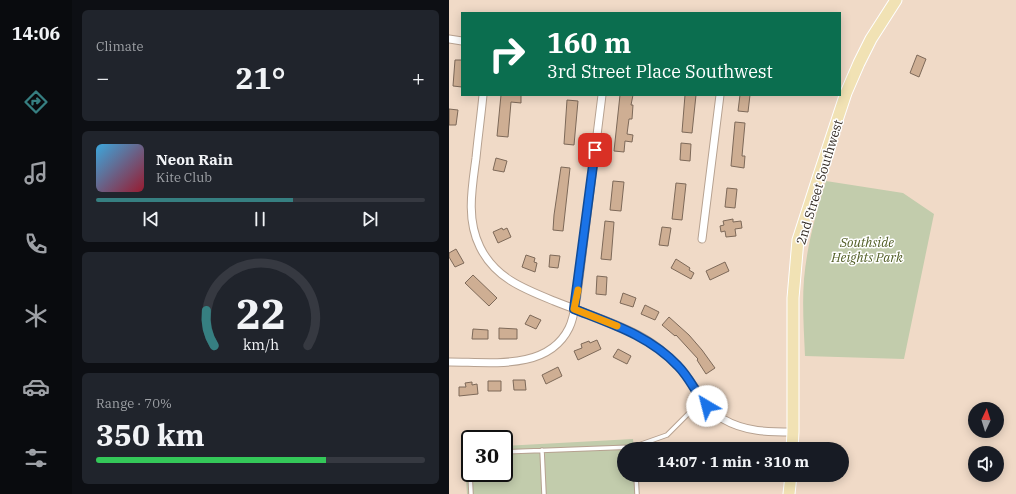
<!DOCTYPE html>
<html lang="en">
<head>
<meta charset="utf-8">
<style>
	body { margin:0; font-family:"IBM Plex Serif",serif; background:#20242c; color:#f1f3f6; height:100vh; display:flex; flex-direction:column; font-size:15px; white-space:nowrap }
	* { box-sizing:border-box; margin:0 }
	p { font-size:13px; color:#9ea1a6 }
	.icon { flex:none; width:22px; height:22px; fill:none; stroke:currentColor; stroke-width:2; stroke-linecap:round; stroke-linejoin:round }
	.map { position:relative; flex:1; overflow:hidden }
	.sheet { display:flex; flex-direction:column; gap:10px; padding:10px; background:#0d0f14; width:377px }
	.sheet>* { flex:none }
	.top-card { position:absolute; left:12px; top:12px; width:380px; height:84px; border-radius:0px; box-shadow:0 2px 10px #0003; background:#0b6e4f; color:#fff; overflow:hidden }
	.needle { width:26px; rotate:4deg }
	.controls { position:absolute; left:519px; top:402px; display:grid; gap:8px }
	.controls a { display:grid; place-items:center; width:36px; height:36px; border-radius:50%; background:#171b24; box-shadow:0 2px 10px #0003; font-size:20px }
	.speed { position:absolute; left:12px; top:430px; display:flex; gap:8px; font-size:20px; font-weight:700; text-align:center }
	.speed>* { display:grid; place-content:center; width:52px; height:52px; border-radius:50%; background:#171b24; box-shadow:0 2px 10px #0003; line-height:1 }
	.speed .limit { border:2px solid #111; border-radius:6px; background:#fff; color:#111 }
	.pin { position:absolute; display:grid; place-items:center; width:34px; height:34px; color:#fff; margin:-17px; border-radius:8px; box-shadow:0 2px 6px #0006 }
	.me { position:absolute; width:44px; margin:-22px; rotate:323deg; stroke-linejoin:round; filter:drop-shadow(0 0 3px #0008) }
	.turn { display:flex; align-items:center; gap:14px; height:84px; padding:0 20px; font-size:18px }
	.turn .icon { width:52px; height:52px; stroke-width:2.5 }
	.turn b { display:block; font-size:28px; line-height:34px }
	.big { font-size:30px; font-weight:700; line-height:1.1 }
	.sheet .widget { flex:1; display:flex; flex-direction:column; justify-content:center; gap:6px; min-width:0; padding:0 14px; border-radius:6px; background:#20242c }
	.sheet .dial { align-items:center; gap:0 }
	.dial svg { height:104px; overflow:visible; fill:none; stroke:#363941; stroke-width:7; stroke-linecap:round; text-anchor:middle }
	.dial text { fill:#f1f3f6; stroke:none }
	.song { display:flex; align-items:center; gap:12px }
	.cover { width:48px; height:48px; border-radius:6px; background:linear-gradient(135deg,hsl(200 70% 55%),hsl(350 70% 35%)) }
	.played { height:4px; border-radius:2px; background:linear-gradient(90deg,#367f81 60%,#363941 60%) }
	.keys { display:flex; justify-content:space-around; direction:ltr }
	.heat { display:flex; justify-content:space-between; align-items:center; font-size:22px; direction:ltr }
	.charge { height:6px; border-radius:3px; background:linear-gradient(90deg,#34c759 70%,#363941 0) }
	.trip { position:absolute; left:168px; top:442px; width:232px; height:40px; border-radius:20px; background:#171b24; box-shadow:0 2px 10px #0003; font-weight:700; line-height:40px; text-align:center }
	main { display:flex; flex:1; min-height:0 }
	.menu { display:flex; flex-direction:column; width:72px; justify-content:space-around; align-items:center; background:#090b0e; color:#9ea1a6 }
	.menu .icon { width:28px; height:28px }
	.menu .active { color:#367f81 }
	.menu b { font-size:18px; color:#f1f3f6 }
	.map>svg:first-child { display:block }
	.green { fill:#c2ccac }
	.building { fill:#ceae93; stroke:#7d6959 }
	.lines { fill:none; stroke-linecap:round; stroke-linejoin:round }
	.service-casing { stroke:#b6a190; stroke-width:5.5 }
	.minor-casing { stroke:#b6a190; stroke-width:9 }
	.primary-casing { stroke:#fff; stroke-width:13 }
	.service { stroke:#fff; stroke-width:3.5 }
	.minor { stroke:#fff; stroke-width:7 }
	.primary { stroke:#f1e2b4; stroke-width:11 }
	.route-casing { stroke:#114b97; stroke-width:10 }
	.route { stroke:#1a73e8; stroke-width:7 }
	.slow { stroke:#f59e0b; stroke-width:7 }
	.labels { text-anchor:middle; stroke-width:3; stroke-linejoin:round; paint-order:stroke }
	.street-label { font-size:13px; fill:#332b24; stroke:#fff }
	.park-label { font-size:13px; font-style:italic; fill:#505d24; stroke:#fff }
</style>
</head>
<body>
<main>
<nav class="menu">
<b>14:06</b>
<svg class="icon active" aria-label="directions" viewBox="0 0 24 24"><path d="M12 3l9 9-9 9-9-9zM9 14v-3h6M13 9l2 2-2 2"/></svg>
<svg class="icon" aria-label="music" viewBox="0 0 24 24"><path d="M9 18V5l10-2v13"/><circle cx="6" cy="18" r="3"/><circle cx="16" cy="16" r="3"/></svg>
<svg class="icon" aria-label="phone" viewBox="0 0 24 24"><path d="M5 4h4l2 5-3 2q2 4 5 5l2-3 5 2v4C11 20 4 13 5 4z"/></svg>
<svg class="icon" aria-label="climate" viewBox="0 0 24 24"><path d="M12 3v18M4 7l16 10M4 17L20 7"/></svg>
<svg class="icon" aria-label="car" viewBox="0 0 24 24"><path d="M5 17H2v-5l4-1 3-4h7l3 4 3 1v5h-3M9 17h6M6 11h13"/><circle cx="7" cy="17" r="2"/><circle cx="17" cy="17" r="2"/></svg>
<svg class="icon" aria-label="filters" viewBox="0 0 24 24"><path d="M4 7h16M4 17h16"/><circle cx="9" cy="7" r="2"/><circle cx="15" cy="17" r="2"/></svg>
</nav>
<section class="sheet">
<div class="widget"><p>Climate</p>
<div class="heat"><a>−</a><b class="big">21°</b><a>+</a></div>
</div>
<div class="widget">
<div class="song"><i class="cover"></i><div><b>Neon Rain</b><p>Kite Club</p></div></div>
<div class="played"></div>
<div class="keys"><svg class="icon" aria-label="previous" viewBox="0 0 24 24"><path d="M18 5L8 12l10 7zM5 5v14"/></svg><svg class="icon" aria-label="pause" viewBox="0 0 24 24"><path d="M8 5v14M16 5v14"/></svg><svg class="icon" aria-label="next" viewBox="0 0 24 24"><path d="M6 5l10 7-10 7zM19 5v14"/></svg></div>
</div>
<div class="widget dial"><svg viewBox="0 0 100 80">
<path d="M14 69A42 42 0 1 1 86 69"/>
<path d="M14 69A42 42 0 0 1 8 42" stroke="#367f81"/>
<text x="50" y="56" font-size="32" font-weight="700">22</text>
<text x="50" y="72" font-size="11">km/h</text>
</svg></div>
<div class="widget"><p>Range · 70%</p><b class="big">350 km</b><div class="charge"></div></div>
</section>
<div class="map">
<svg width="567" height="494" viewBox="0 0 567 494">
	<rect width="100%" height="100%" fill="#f0dac7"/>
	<path class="green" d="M 377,181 L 454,193 L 485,214 L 455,359 L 356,356 C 355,331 353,305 355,279 C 358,245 367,213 377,181 Z
		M 184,439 L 185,449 L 175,449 L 175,475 L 186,475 L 187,494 L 18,494 L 15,449 L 21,448 L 21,473 L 55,473 L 55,446 Z"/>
	<path class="building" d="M 468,55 L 477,59 L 470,77 L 461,73 Z
		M 6,60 L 13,60 L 13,87 L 4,86 Z
		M 52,95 L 72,95 L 72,103 L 62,102 L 59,137 L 48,136 Z
		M 171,95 L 184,95 L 182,105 L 184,105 L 183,119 L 180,119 L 178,134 L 184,135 L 183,142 L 176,141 L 175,152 L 165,151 Z
		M 236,95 L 247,95 L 243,133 L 233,132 Z
		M 291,95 L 301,95 L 299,112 L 289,111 Z
		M 118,100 L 129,101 L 125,145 L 115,144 Z
		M 0,109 L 9,110 L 7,125 L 0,125 Z
		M 286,122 L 296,123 L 293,156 L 296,156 L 295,168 L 282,166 Z
		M 232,143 L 242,144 L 241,161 L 231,160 Z
		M 47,158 L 58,161 L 55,172 L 44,170 Z
		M 112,167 L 121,168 L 114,231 L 104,230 L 105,215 Z
		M 164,181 L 175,182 L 172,211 L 161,210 Z
		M 227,183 L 237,184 L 233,220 L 223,219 Z
		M 278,188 L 288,189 L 286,208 L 276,207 Z
		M 284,219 L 284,222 L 292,221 L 293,228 L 286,229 L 287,236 L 277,237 L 276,231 L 272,232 L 271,226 L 275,225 L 274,221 Z
		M 156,221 L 165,222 L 162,260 L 152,259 Z
		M 213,227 L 222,228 L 219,246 L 210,245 Z
		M 53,228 L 54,230 L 58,228 L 62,237 L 49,243 L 44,232 Z
		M 7,249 L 15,263 L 6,267 L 0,257 L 0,253 Z
		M 77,255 L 86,258 L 85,262 L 88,263 L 86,272 L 73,267 Z
		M 101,255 L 111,256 L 109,268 L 100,267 Z
		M 227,259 L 241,268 L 240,270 L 245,273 L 242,279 L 222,268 Z
		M 276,262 L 280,271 L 261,280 L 257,271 Z
		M 24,275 L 48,298 L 40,306 L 16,283 Z
		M 148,276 L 158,277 L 157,295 L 147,294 Z
		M 174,293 L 187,298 L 184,307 L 171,303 Z
		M 196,305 L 210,312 L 206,320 L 192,314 Z
		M 81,315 L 92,320 L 87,329 L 76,324 Z
		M 220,317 L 240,335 L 253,350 L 266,368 L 257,374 L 248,360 L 249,359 L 227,335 L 226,336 L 213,325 Z
		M 50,328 L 68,329 L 68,339 L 50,339 Z
		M 24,329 L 39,330 L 39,339 L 23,339 Z
		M 148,340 L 152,349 L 129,360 L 125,351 L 133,348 L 132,344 L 140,341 L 141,343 Z
		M 169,349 L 182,356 L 178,364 L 164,357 Z
		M 109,367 L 113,376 L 97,384 L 93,375 Z
		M 64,380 L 76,380 L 77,390 L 65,390 Z
		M 39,381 L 52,381 L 52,391 L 39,391 Z
		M 23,382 L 23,385 L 28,384 L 29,394 L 10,396 L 10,387 L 17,387 L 16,383 Z"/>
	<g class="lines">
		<defs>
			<path id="service" d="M 93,450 L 95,494
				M 55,452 L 184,447 L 218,435 L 253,400
				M 21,453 L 21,455
				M 21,473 L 22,494
				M 187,475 L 188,494"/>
			<path id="minor" d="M 0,39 L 13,41
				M 34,95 C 32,116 29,137 27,158 C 23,188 17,219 31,247 C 46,278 75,289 105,301 C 132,312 163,321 189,335 C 208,345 226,361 239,378 C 250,393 258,409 274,419 C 296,432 320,432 344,432
				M 253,239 L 271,95
				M 1,362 C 41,362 99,371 120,328 C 125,318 126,306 128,295 L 153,95"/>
			<path id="primary" d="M 343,449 L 344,432 L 344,298 L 349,240 L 369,178 L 397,93 L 410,63 L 422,39 L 447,0
				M 340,494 L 342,475"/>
		</defs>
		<use href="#service" class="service-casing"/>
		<use href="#minor" class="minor-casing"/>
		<use href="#primary" class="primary-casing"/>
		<use href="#service" class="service"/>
		<use href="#minor" class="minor"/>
		<use href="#primary" class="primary"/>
	</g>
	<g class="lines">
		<defs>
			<path id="route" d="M 146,150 L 125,309 C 163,324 201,336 229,366 C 241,378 247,394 258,406"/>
		</defs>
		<use href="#route" class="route-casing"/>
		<use href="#route" class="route"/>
		<path class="slow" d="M 129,290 L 125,309 L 168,326"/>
	</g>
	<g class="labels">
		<g class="street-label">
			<text transform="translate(370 182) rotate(-73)" y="5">2nd Street Southwest</text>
		</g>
		<g class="park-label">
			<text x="418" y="247">Southside<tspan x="418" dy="15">Heights Park</tspan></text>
		</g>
	</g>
</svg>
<div class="controls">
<a><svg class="needle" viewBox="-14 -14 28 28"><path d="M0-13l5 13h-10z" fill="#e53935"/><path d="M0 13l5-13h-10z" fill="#9ea1a6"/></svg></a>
<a><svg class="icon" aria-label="sound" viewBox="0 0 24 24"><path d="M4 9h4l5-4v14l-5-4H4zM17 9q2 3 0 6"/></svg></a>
</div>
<div class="speed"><div class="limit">30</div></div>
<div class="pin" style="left:146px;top:150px;background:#d93025"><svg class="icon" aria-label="arrive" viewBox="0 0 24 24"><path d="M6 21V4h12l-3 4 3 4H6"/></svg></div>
<svg class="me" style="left:258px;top:406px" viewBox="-20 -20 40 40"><circle r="19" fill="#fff"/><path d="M0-13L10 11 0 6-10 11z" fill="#1a73e8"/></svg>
<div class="trip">14:07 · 1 min · 310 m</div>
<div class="top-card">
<div class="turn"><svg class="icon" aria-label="right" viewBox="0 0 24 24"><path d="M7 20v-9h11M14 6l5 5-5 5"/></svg><div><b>160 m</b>3rd Street Place Southwest</div></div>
</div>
</div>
</main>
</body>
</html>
